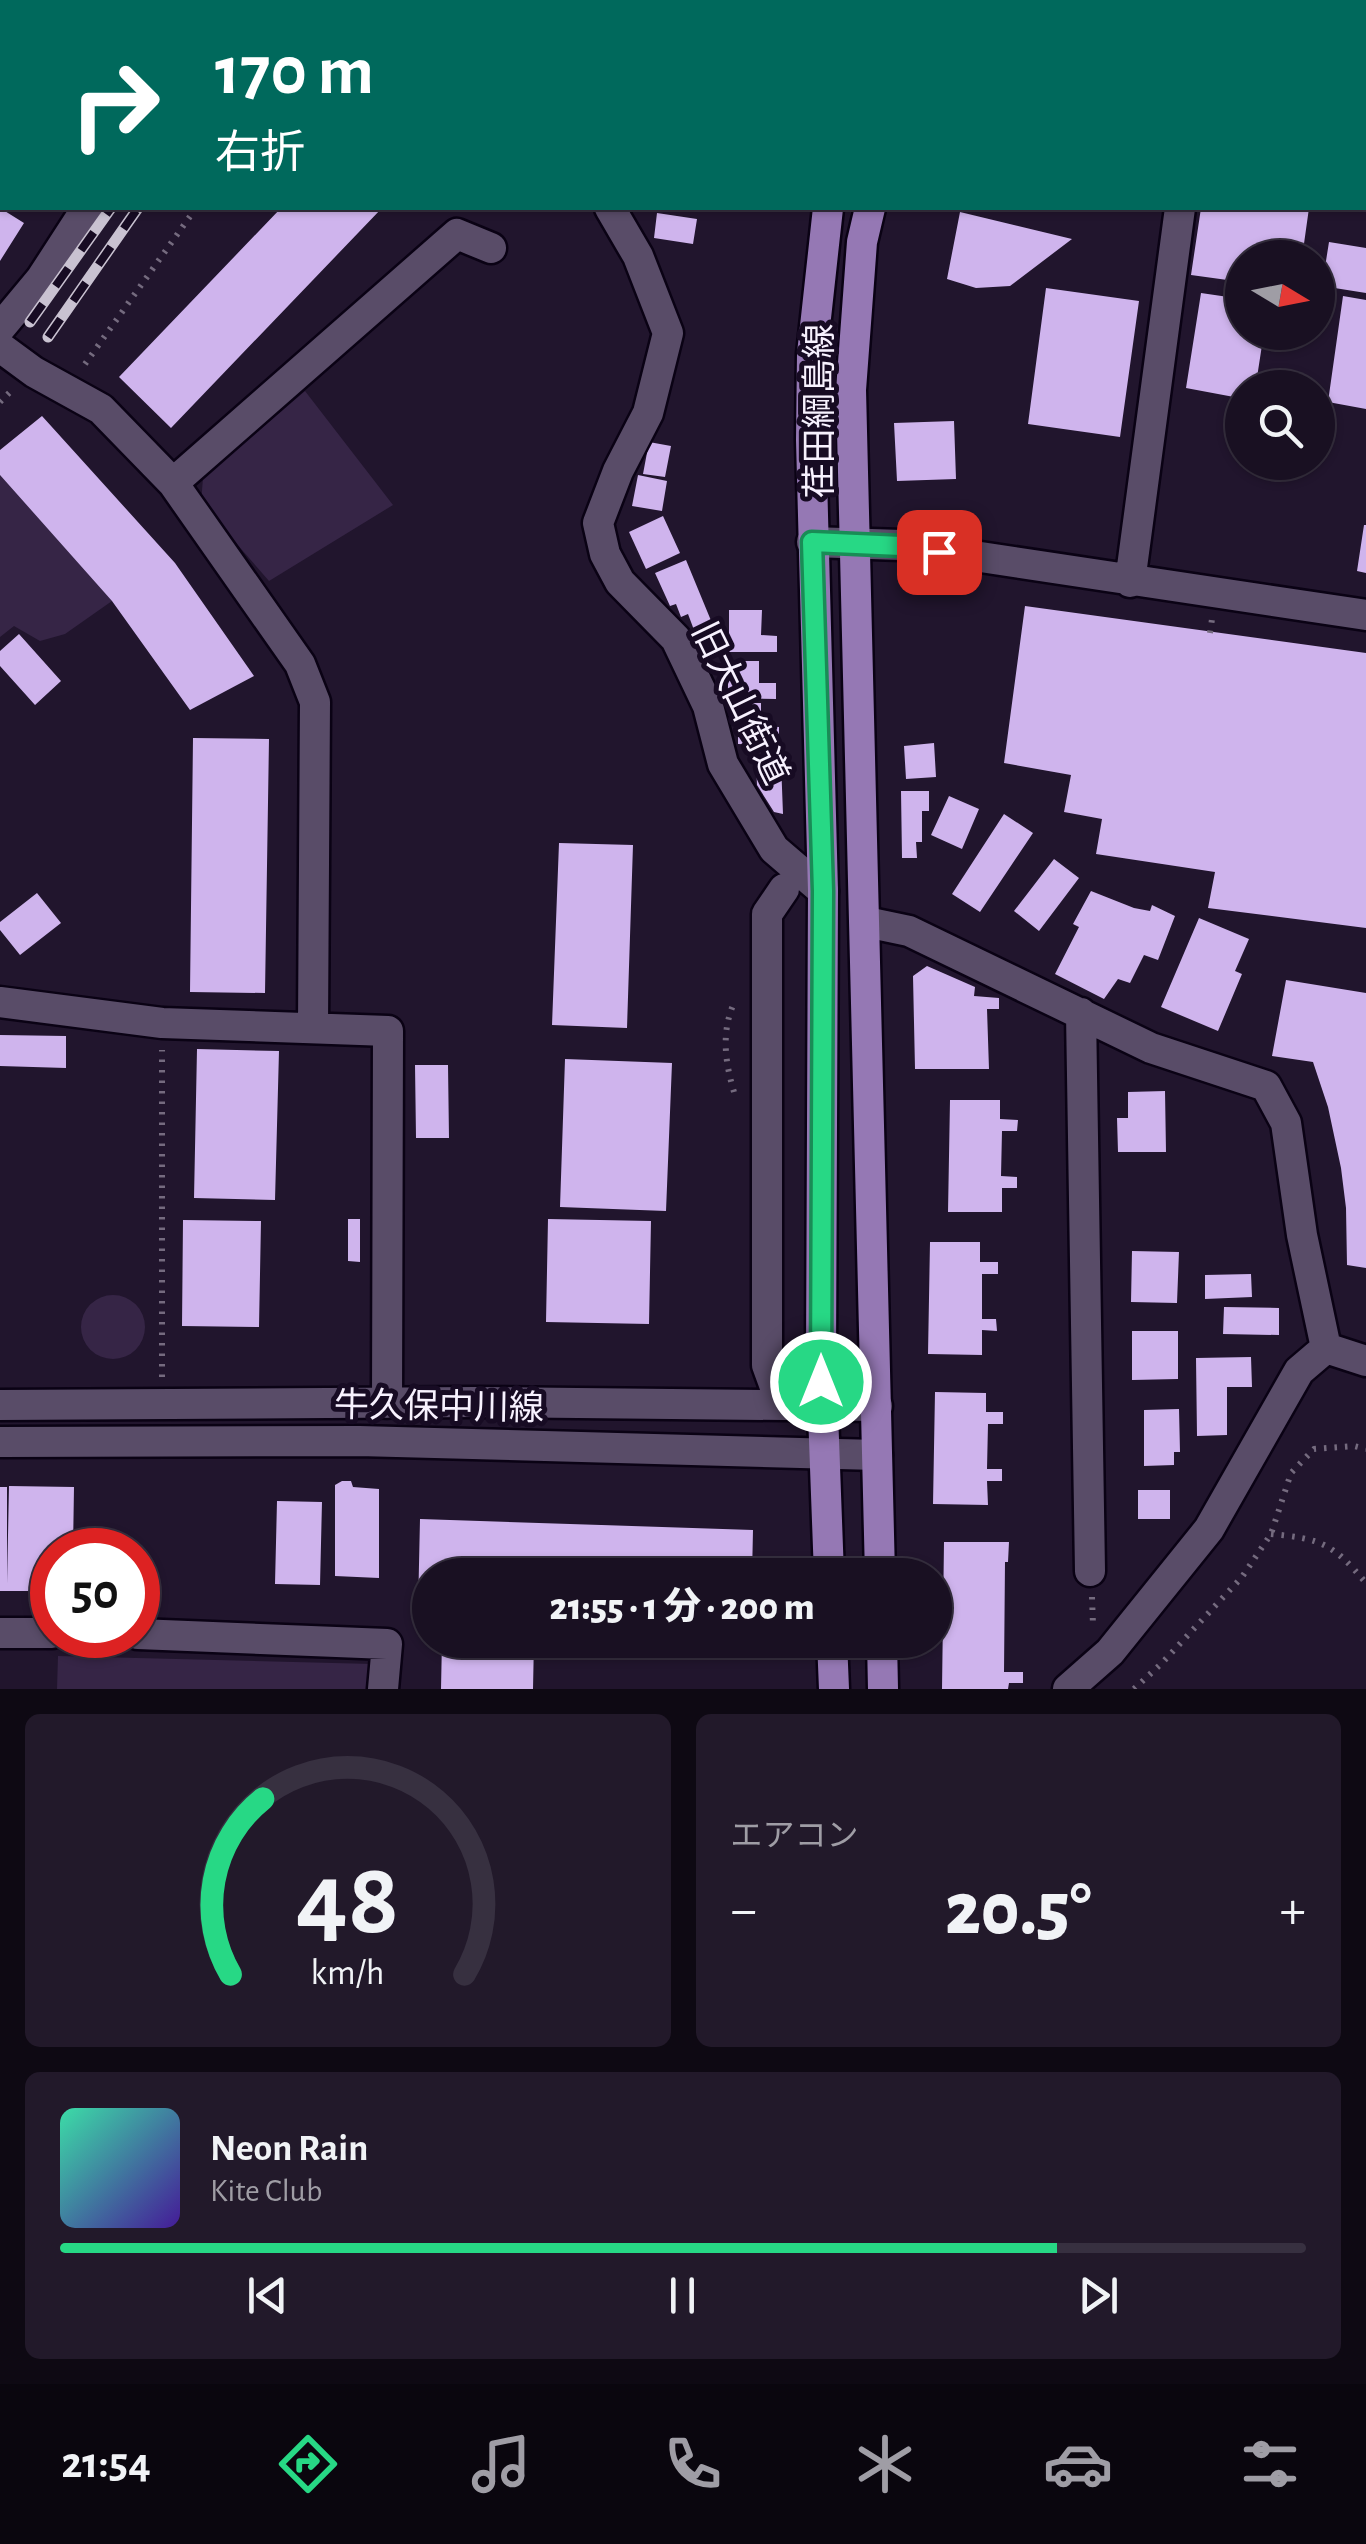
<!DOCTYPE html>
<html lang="ja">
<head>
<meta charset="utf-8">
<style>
	body { margin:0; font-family:"Alegreya Sans","Noto Sans JP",sans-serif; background:#22192a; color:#f1f3f6; height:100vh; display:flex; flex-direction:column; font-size:38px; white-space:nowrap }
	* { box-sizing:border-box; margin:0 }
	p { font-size:32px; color:#9f9da5 }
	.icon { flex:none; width:55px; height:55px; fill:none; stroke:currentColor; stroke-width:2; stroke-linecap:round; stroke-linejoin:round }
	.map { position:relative; height:1689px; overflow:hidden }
	.sheet { display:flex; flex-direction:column; gap:25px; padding:25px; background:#0e0913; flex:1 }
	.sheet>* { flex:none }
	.banner { position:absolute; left:0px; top:0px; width:1368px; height:210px; box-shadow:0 2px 8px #0004,0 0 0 2px #373040; background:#00695c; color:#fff; overflow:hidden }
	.needle { width:65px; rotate:100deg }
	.tools { position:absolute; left:1225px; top:240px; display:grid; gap:20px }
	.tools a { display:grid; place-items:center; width:110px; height:110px; border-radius:50%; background:#191022; box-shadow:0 2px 8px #0004,0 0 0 2px #373040; font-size:50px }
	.speed { position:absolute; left:30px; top:1528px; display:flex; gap:20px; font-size:50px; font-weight:700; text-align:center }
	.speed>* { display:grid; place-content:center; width:130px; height:130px; border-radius:50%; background:#191022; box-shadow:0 2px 8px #0004,0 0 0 2px #373040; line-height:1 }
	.speed .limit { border:15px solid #d22; background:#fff; color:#111 }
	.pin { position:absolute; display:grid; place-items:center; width:85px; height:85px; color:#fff; margin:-42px; border-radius:20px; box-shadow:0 5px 15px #0006 }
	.me { position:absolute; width:110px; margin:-55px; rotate:0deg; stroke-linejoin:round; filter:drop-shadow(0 0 8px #0008) }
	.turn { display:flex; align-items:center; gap:35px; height:210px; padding:0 50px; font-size:45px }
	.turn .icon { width:130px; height:130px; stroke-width:2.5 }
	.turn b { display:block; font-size:70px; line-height:85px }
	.big { font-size:75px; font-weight:800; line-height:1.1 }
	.sheet .widget { flex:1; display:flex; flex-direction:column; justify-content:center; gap:15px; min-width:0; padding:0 35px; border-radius:15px; background:#22192a }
	.sheet .dial { align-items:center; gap:0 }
	.dial svg { height:260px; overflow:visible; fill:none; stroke:#373040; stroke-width:7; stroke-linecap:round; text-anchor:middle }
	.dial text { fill:#f1f3f6; stroke:none }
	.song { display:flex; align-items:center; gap:30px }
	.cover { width:120px; height:120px; border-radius:15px; background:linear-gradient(135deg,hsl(160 70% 55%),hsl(260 70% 35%)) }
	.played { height:10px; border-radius:5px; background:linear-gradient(90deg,#27d885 80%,#373040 80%) }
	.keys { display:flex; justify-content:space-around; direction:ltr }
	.heat { display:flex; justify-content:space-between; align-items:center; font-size:55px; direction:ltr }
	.sheet .tiles { flex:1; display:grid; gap:25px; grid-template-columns:1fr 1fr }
	.widget:last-child { grid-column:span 2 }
	.trip { position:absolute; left:412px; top:1558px; width:540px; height:100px; border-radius:50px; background:#191022; box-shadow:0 2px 8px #0004,0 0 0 2px #373040; font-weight:800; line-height:100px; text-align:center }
	.tab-bar { display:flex; height:160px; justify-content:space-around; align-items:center; background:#0a060e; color:#9f9da5 }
	.tab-bar .icon { width:70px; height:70px }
	.tab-bar .active { color:#27d885 }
	.tab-bar b { font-size:45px; color:#f1f3f6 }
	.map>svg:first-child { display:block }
	.green { fill:#362546 }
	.building { fill:#cfb4ed }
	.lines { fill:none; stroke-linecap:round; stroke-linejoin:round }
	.minor-casing { stroke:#0a0214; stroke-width:35 }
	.major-casing { stroke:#0a0214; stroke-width:35 }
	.path { stroke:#756b7f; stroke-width:6; stroke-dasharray:2.5 8; stroke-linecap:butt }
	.minor { stroke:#594c68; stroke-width:30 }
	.major { stroke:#9578b4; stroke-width:30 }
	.rail-casing { stroke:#c9c2d1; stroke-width:11 }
	.rail { stroke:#170b23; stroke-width:8; stroke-dasharray:22; stroke-linecap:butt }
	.route-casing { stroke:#198c56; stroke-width:25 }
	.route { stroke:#27d885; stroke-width:18 }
	.labels { text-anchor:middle; stroke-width:10; stroke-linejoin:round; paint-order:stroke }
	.street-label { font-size:35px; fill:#f7f1fe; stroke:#170b23 }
</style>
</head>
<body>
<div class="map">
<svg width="1366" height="1689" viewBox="0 0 1366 1689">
	<rect width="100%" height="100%" fill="#21152d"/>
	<path class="green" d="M 305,391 L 393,505 L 269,581 L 201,503 L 203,478 Z
		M 0,475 L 112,601 L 65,634 L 40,641 L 14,626 L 0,637 Z
		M81 1327a32 32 0 1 1 64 0a32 32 0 1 1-64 0Z
		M 58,1656 L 373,1664 L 372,1689 L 57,1689 Z"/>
	<path class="building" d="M 0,208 L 24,223 L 0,261 Z
		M 281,208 L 382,208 L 171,428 L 119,377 Z
		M 1201,208 L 1309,208 L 1302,258 L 1242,258 L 1242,282 L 1191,275 Z
		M 960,212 L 1072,239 L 1010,286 L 976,288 L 947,279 Z
		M 657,213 L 697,219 L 693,244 L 654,238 Z
		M 1329,242 L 1366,248 L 1366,293 L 1322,286 Z
		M 1046,288 L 1139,301 L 1120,437 L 1028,424 Z
		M 1201,293 L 1242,299 L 1242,332 L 1264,332 L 1256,384 L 1242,388 L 1242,392 L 1234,397 L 1186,388 Z
		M 1343,296 L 1366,300 L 1366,409 L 1328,402 Z
		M 42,416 L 175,563 L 254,676 L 190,710 L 112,601 L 0,475 L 0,450 Z
		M 954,421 L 956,479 L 897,481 L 894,423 Z
		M 649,442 L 671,446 L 665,477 L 643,474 Z
		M 638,475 L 667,481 L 662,511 L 632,506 Z
		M 663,516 L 680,553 L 646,569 L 629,532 Z
		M 1364,525 L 1366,525 L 1366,573 L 1357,571 Z
		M 686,560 L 712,623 L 694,630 L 688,614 L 681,617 L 676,604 L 670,606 L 655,573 Z
		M 1025,606 L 1366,653 L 1366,928 L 1208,908 L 1215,872 L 1096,854 L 1102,819 L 1064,812 L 1071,775 L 1004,763 Z
		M 729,610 L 762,610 L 761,635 L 777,636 L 777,652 L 729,652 Z
		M 19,634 L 61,681 L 35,705 L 0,666 L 0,651 Z
		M 728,661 L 759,661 L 759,683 L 776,683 L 776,699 L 728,698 Z
		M 738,703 L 761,703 L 761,726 L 779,727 L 779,745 L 738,744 Z
		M 193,738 L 269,739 L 265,993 L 190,992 Z
		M 934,743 L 936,777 L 906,779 L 904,746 Z
		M 781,762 L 783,814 L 774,812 L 757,785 L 756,763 Z
		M 901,791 L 929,791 L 929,811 L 922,811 L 922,842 L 916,842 L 917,858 L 902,858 Z
		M 949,796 L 979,809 L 962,849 L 931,835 Z
		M 1004,814 L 1033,833 L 980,912 L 952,894 Z
		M 559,843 L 633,845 L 627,1028 L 552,1025 Z
		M 1054,859 L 1079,878 L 1039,931 L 1014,911 Z
		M 1091,891 L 1134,908 L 1150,911 L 1152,905 L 1175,916 L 1158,960 L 1144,955 L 1130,983 L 1118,979 L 1104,999 L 1055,974 L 1079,927 L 1073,924 Z
		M 37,893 L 61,923 L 20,955 L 0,930 L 0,922 Z
		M 1199,918 L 1249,939 L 1235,971 L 1242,974 L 1218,1031 L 1161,1007 Z
		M 927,966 L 975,987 L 974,996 L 999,998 L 999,1009 L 987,1009 L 989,1069 L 915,1069 L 913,976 Z
		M 1286,980 L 1366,993 L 1366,1268 L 1347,1265 L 1346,1208 L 1341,1168 L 1328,1107 L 1313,1062 L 1272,1056 Z
		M 0,1035 L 66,1036 L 66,1068 L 0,1066 Z
		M 197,1049 L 279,1051 L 275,1200 L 194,1198 Z
		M 565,1059 L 672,1063 L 666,1211 L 560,1207 Z
		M 415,1065 L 448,1065 L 449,1138 L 416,1138 Z
		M 1165,1091 L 1166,1152 L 1118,1152 L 1117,1118 L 1128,1118 L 1128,1092 Z
		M 950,1100 L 1000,1100 L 1000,1119 L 1018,1120 L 1017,1131 L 1002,1131 L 1001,1176 L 1017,1177 L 1017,1188 L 1002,1188 L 1002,1212 L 948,1212 Z
		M 348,1219 L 360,1219 L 360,1262 L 348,1261 Z
		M 548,1219 L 651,1221 L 649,1324 L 546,1322 Z
		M 183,1220 L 261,1221 L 259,1327 L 182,1326 Z
		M 930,1242 L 980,1242 L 980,1262 L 998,1262 L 998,1274 L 982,1274 L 982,1319 L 996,1319 L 997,1331 L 982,1330 L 982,1355 L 928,1354 Z
		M 1132,1251 L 1179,1252 L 1177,1303 L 1131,1302 Z
		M 1251,1274 L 1252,1297 L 1205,1299 L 1205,1275 Z
		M 1224,1307 L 1279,1308 L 1279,1335 L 1223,1334 Z
		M 1132,1331 L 1178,1331 L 1178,1379 L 1132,1380 Z
		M 1251,1357 L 1252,1387 L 1227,1387 L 1227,1435 L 1197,1436 L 1196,1358 Z
		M 935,1392 L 986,1393 L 986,1412 L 1003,1412 L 1003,1424 L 988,1424 L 987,1469 L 1002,1469 L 1002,1481 L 987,1481 L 988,1505 L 933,1504 Z
		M 1179,1409 L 1180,1452 L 1174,1452 L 1174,1465 L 1144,1466 L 1144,1410 Z
		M 342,1481 L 351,1481 L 353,1487 L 379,1489 L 379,1578 L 335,1576 L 335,1485 Z
		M 9,1486 L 74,1487 L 73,1550 L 52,1550 L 52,1591 L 0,1591 L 0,1487 L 7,1487 L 7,1584 Z
		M 1138,1490 L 1170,1490 L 1170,1519 L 1138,1519 Z
		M 277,1501 L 322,1502 L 320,1585 L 275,1584 Z
		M 420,1519 L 753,1530 L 752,1575 L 430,1575 L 430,1610 L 418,1610 Z
		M 944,1542 L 1009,1542 L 1008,1562 L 1005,1562 L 1004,1672 L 1023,1672 L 1023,1683 L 1009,1683 L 1008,1689 L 942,1689 Z
		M 442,1640 L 534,1640 L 533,1689 L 441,1689 Z"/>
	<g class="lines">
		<defs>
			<path id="minor" d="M 169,0 L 171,2
				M 439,0 L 442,2
				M 778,0 L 780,2
				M 28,2 L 31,0
				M 570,2 L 572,0
				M 1208,2 L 1209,0
				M 0,27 L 2,25
				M 1365,194 L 1366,194
				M 610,208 L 638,256 L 668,333 L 648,413 L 618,471 L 598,523 L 605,554 L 620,582 L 676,639 L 708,706 L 723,764 L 774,849 L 823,891
				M 0,328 L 41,279 L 87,208
				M 0,347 L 34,372 L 101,409 L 173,483 L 300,664 L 315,702 L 313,1028
				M 173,483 L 457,234 L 491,248
				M 812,542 L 901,545 L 1366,615
				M 1130,582 L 1180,208
				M 866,922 L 909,931 L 1151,1048 L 1266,1086 L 1286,1123 L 1302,1235 L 1326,1348
				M 0,1002 L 162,1023 L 388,1031 L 387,1403
				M 1081,1013 L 1090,1571
				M 1326,1348 L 1366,1361
				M 775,1387 L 767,1365 L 767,914 L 784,889
				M 0,1405 L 475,1402 L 877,1406
				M 0,1442 L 359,1441 L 877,1455
				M 0,1633 L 52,1633
				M 138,1634 L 387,1644 L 383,1689
				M 1068,1689 L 1110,1652 L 1209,1529 L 1299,1371 L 1326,1348"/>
			<path id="major" d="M 888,2 L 889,0
				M 931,2 L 932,0
				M 828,208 L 812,354 L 811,440 L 823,891 L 821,1359 L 829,1575
				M 870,208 L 862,242 L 851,390 L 880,1575
				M 832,1640 L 834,1689
				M 882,1640 L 883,1689"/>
		</defs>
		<use href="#minor" class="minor-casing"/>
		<use href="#major" class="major-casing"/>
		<path class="path" d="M 85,364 L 196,208
			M 0,402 L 10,392
			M 1210,633 L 1212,619
			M 734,1092 C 725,1062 721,1032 734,1003
			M 162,1377 L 162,1050
			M 1271,1534 C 1322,1539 1332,1543 1366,1583
			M 1092,1597 L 1093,1625
			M 1134,1689 L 1162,1663 L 1242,1577 L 1271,1534 L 1291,1473 L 1314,1449 L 1354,1446 L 1366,1449"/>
		<use href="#minor" class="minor"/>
		<use href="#major" class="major"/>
		<defs>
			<path id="rail" d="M 225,2 L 227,0
				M 251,2 L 252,0
				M 30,322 L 111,208
				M 48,337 L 138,208"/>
		</defs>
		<use href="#rail" class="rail-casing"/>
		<use href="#rail" class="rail"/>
	</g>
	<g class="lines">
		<defs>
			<path id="route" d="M 821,1382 L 823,891 L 812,542 L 901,546 L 939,552"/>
		</defs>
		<use href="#route" class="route-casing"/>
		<use href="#route" class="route"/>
	</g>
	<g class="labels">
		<g class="street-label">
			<text transform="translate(819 411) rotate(-90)" y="12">荏田綱島線</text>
			<text transform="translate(741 703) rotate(64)" y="12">旧大山街道</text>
			<text transform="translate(439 1406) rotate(1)" y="12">牛久保中川線</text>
		</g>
	</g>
</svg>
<div class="tools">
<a><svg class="needle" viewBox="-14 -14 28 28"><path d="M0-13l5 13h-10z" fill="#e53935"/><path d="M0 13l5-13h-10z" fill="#9f9da5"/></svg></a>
<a><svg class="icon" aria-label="search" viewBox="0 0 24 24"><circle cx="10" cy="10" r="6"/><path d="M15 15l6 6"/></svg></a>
</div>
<div class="speed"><div class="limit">50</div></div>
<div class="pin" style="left:939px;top:552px;background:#d93025"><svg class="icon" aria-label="arrive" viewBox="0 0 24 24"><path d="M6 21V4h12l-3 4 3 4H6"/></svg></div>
<svg class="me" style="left:821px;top:1382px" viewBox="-20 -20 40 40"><circle r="17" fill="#27d885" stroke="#fff" stroke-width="3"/><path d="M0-11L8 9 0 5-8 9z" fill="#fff"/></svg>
<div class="trip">21:55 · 1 分 · 200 m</div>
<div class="banner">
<div class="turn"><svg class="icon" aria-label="right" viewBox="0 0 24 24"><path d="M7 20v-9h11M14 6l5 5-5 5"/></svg><div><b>170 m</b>右折</div></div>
</div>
</div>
<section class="sheet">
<div class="tiles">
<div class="widget dial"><svg viewBox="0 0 100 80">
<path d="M14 69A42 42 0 1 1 86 69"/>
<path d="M14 69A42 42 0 0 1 24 15" stroke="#27d885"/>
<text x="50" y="56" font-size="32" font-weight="700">48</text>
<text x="50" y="72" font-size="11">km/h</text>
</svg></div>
<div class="widget"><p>エアコン</p>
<div class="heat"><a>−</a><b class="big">20.5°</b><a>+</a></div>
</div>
<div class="widget">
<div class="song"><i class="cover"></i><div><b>Neon Rain</b><p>Kite Club</p></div></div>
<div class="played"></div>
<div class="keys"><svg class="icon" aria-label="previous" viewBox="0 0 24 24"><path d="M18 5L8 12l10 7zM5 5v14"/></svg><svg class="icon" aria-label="pause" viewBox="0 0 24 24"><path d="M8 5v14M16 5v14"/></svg><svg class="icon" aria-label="next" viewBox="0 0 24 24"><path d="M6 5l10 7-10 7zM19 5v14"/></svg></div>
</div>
</div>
</section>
<nav class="tab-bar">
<b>21:54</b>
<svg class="icon active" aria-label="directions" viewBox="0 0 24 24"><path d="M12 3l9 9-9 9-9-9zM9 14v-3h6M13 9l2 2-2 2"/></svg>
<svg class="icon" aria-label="music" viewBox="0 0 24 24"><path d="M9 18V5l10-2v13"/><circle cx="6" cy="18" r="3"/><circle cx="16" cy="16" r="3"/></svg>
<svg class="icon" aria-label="phone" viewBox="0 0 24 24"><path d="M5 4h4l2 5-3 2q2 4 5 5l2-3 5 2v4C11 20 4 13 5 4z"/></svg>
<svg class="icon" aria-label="climate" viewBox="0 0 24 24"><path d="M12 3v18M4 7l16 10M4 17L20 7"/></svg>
<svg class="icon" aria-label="car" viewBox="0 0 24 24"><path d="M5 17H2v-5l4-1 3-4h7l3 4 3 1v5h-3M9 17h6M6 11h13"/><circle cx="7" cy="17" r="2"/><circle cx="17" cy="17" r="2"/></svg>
<svg class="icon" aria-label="filters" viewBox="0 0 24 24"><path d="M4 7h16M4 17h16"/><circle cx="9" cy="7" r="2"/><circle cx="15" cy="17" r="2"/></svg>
</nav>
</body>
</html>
